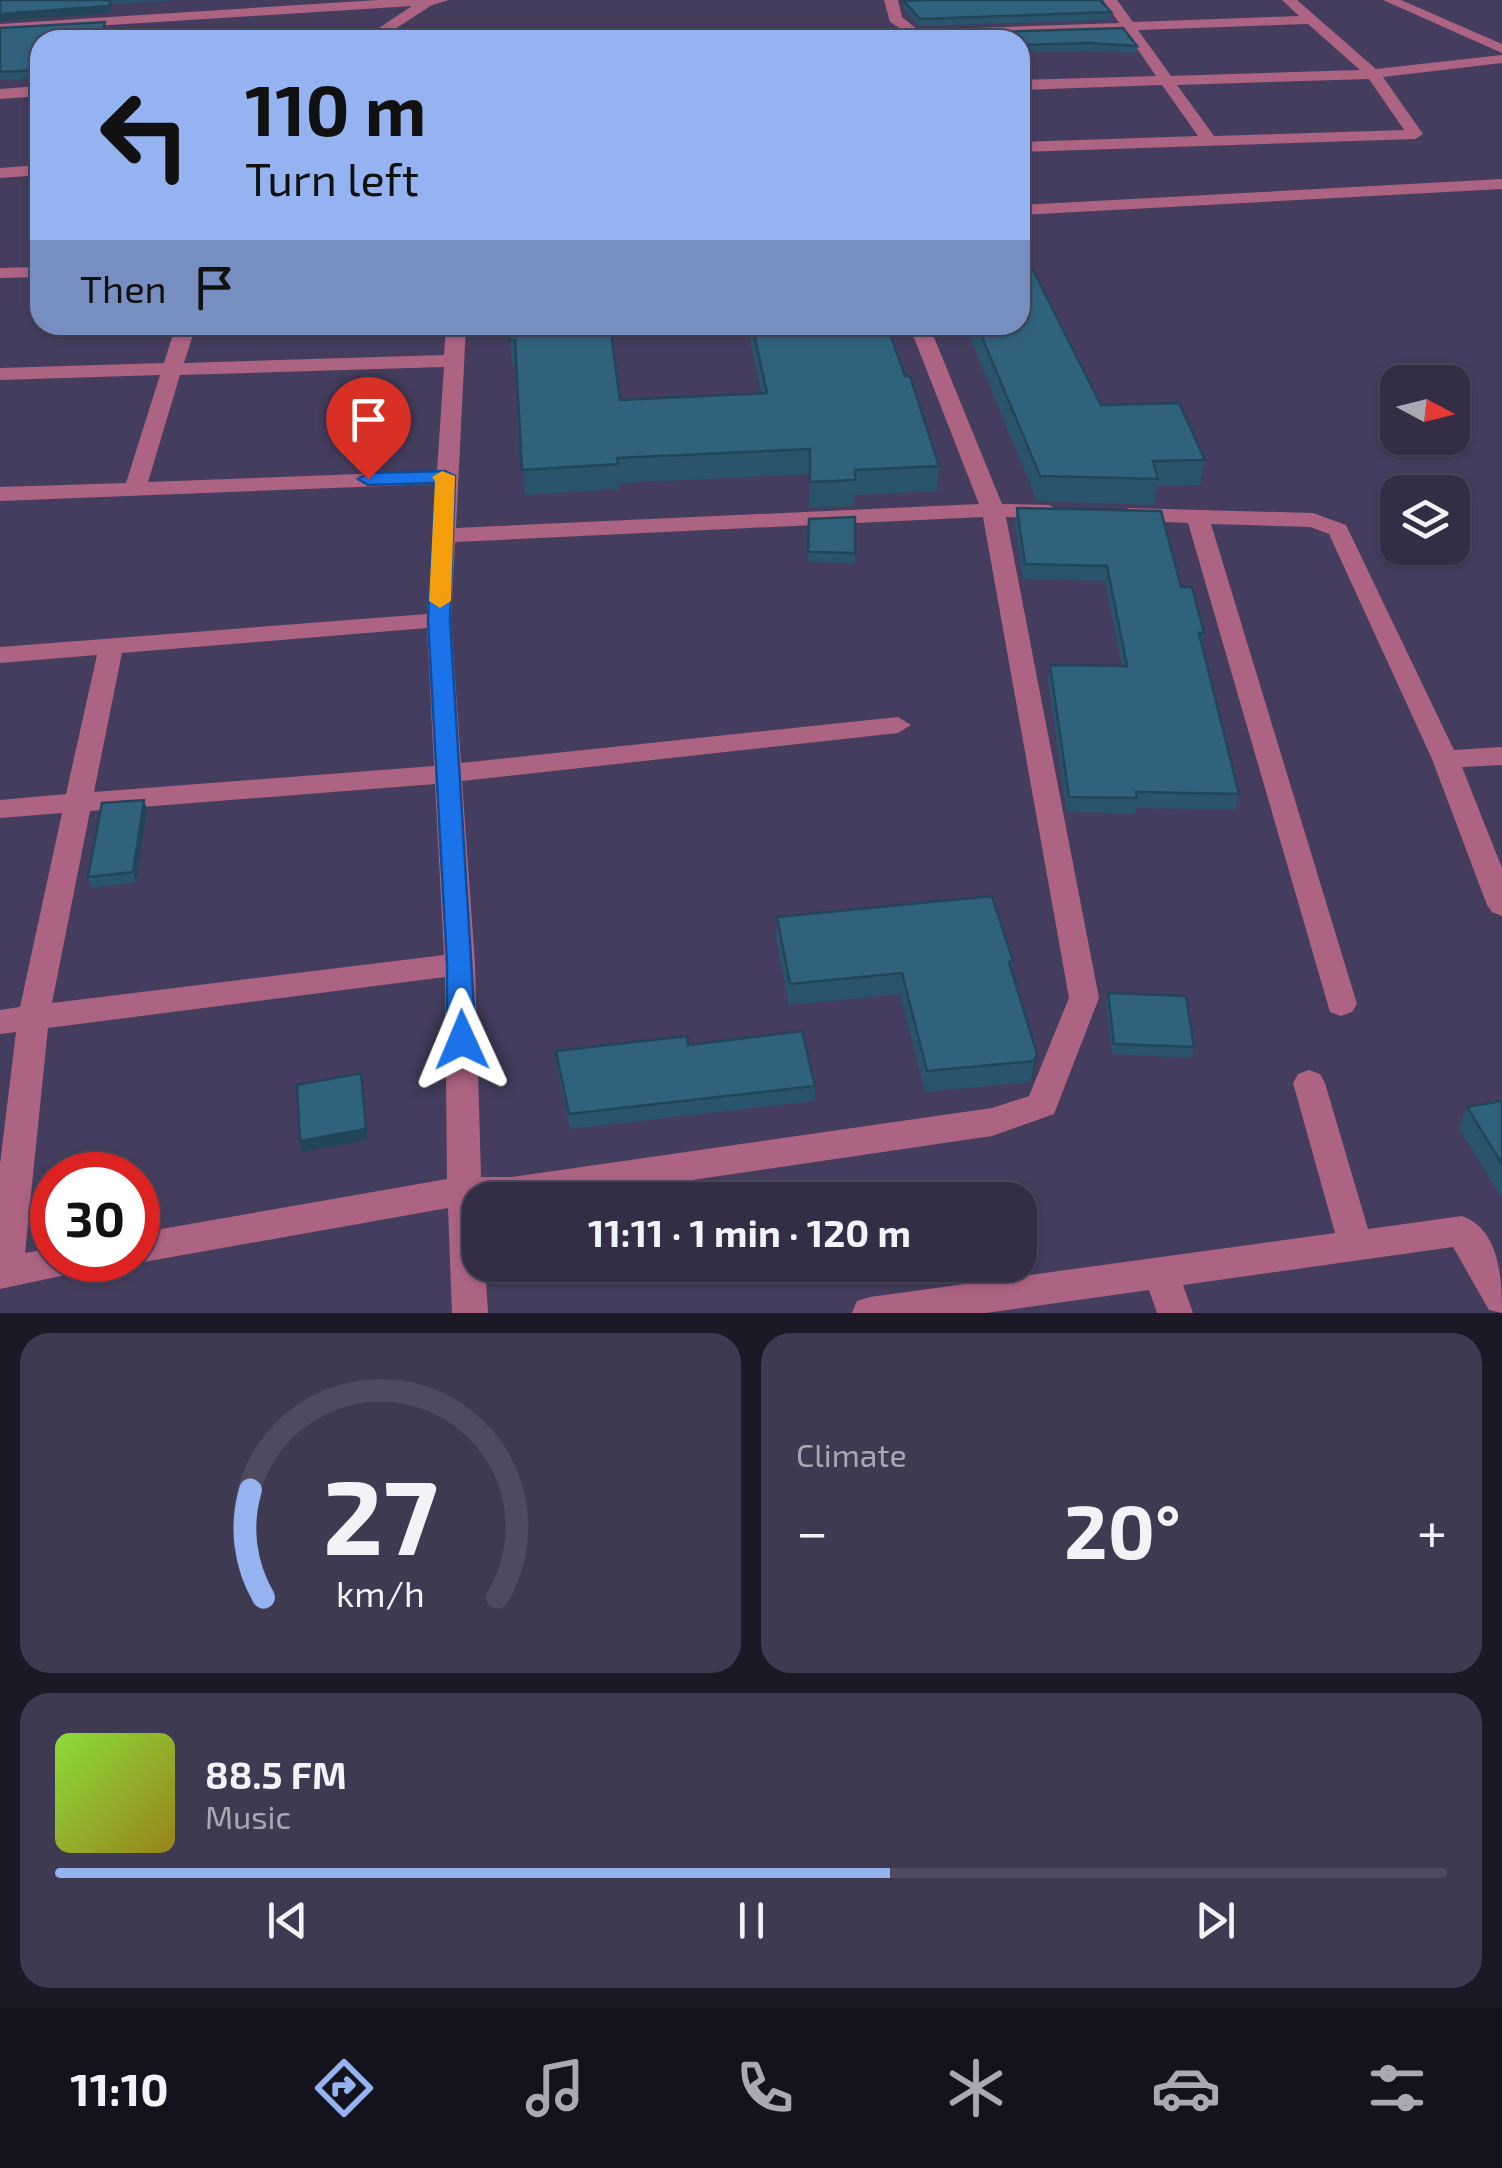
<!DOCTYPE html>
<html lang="en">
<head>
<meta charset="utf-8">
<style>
	body { margin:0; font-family:"Exo 2",sans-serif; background:#3e3a51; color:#f1f3f6; height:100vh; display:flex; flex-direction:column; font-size:38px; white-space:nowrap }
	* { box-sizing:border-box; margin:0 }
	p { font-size:32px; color:#a9a8b3 }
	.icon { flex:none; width:55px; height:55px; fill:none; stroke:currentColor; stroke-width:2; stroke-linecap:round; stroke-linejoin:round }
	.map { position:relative; height:1313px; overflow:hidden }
	.sheet { display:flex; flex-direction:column; gap:20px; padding:20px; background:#1c1926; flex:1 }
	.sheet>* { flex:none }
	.guide { position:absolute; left:30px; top:30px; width:1000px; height:305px; border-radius:30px; box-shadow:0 2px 8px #0004,0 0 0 2px #4e4a5f; background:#95b2f1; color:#111; overflow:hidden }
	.needle { width:65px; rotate:97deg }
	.fabs { position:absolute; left:1380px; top:365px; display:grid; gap:20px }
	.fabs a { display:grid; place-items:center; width:90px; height:90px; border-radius:20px; background:#332e46; box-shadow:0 2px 8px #0004,0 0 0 2px #4e4a5f; font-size:50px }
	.speed { position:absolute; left:30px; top:1152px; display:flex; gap:20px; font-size:50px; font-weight:700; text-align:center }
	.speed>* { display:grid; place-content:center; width:130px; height:130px; border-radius:50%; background:#332e46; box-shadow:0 2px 8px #0004,0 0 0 2px #4e4a5f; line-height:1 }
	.speed .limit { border:15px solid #d22; background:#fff; color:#111 }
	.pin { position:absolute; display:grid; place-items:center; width:85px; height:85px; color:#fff; margin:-102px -42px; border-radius:50% 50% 50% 0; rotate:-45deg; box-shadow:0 0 10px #0007 }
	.pin .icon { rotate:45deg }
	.me { position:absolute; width:110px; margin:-55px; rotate:359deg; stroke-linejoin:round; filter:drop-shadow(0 0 8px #0008) }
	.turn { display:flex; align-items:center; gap:35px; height:210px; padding:0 50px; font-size:45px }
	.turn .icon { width:130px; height:130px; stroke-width:2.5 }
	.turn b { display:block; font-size:70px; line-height:85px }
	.then { display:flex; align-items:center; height:95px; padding:0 50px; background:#0003; gap:20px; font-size:38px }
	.big { font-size:75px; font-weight:700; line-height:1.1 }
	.sheet .tile { flex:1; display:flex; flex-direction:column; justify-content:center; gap:15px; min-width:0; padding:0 35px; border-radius:30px; background:#3e3a51 }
	.sheet .dial { align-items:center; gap:0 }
	.dial svg { height:260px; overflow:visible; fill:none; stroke:#4e4a5f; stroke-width:7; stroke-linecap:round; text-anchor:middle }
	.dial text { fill:#f1f3f6; stroke:none }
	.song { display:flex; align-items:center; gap:30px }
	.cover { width:120px; height:120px; border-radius:15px; background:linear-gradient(135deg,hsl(90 70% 55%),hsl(50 70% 35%)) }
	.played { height:10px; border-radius:5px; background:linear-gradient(90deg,#95b2f1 60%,#4e4a5f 60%) }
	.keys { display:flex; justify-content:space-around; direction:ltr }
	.heat { display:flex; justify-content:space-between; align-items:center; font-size:55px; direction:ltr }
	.sheet .tiles { flex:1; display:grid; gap:20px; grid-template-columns:1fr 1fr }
	.tile:last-child { grid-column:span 2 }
	.trip { position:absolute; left:462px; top:1182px; width:575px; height:100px; border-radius:30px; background:#332e46; box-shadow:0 2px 8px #0004,0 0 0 2px #4e4a5f; font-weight:700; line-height:100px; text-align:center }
	.dock { display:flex; height:160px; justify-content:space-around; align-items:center; background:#14121c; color:#a9a8b3 }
	.dock .icon { width:70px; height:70px }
	.dock .active { color:#95b2f1 }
	.dock b { font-size:45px; color:#f1f3f6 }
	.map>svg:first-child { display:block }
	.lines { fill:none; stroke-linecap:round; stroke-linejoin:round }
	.minor { fill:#ad6382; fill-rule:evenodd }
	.wall { fill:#2a546c }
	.shaded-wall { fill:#224558 }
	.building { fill:#31627d; stroke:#224558; stroke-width:2.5 }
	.route { fill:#1a73e8; stroke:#114b97; stroke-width:2.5 }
	.slow { fill:#f59e0b }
</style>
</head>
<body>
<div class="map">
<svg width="1502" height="1313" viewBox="0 0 1502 1313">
	<rect width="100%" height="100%" fill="#443d5d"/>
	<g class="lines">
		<path class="minor" d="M 378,0 L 449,0 L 432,5 L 378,40 L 361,40 L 412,6 L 0,32 L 0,24 Z
			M 884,0 L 898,0 L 902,17 L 918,30 L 1119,23 L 1103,0 L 1117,0 L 1133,22 L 1299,16 L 1282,0 L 1297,0 L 1376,69 L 1502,55 L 1502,63 L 1383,77 L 1423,134 L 1415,139 L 1020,152 L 1020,142 L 1198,136 L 1162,85 L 1020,90 L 1020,80 L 1156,76 L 1125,31 L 915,38 L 890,22 ZM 1308,24 L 1360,70 L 1171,76 L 1138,30 ZM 1369,79 L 1404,130 L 1214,136 L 1177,85 Z
			M 1383,0 L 1401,0 L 1502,44 L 1502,53 Z
			M 40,86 L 40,96 L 0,99 L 0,89 Z
			M 40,165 L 40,175 L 0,178 L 0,168 Z
			M 1502,179 L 1502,189 L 1020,215 L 1020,205 Z
			M 40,267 L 40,277 L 0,278 L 0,268 Z
			M 176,325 L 196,325 L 184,363 L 444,355 L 446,325 L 466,325 L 456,528 L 979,504 L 909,325 L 929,325 L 1002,504 L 1049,505 L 1060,512 L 1049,519 L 1006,517 L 1099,998 L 1054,1114 L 992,1136 L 556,1200 L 480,1200 L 480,1265 L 485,1265 L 488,1313 L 452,1313 L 448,1208 L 138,1263 L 129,1260 L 138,1260 L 138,1233 L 447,1179 L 445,977 L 48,1028 L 25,1253 L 52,1248 L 52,1260 L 89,1260 L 84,1271 L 0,1289 L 0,1164 L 16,1032 L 0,1034 L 0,1010 L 20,1007 L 62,813 L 0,818 L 0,800 L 66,794 L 97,655 L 0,663 L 0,647 L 427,614 L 436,484 L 0,501 L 0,487 L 126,483 L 160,375 L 0,380 L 0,368 L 164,363 ZM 444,367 L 437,471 L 148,482 L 180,375 ZM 983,517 L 1069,998 L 1029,1096 L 992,1108 L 512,1177 L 481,1177 L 475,964 L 462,781 L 898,733 L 911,725 L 898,717 L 461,763 L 451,620 L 455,542 ZM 427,628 L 434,766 L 94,792 L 122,653 ZM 435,784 L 444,955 L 52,1003 L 90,811 Z
			M 1129,508 L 1313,513 L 1346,525 L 1454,750 L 1502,747 L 1502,765 L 1462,767 L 1502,868 L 1502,916 L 1492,912 L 1487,905 L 1432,759 L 1329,534 L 1310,527 L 1211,524 L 1357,1004 L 1352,1012 L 1341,1016 L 1330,1012 L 1188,523 L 1121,520 L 1118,515 Z
			M 1309,1070 L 1320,1074 L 1325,1083 L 1368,1229 L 1462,1216 C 1500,1229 1502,1279 1502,1313 L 1489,1310 L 1453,1247 L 1183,1285 L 1193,1313 L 1157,1313 L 1149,1290 L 986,1313 L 852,1313 L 857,1301 L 870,1297 L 1335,1233 L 1293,1083 L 1298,1074 Z"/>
	</g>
	<path class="wall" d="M 0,0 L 176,0 L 112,4 L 110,13 Z
		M 904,1 L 1111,12 L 1110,20 L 919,26 L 904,8 Z
		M 0,28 L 106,29 L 104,40 L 40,40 L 40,78 L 0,80 Z
		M 923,34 L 1137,46 L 1136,53 L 1088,51 L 1020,52 L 1020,40 L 922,40 Z
		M 509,325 L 620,400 L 761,393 L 747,325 L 887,325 L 939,466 L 937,491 L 854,495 L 854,506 L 809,508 L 810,474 L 619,483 L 619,489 L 525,495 L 517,364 L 512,365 Z
		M 969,325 L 1020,325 L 1101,405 L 1205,460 L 1200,485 L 1157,486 L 1154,505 L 1037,501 L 968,333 Z
		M 1017,508 L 1181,587 L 1204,633 L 1202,644 L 1239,794 L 1235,810 L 1136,808 L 1135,814 L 1067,812 L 1048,680 L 1050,665 L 1122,666 L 1105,581 L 1023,579 L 1015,523 Z
		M 855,517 L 855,563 L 808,562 L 809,519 Z
		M 144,800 L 147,810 L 136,882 L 92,888 L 88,877 Z
		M 777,917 L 1013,961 L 1012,971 L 1037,1054 L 1034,1075 L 1031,1082 L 925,1092 L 900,994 L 789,1005 L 776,938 Z
		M 1108,993 L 1194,1047 L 1191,1058 L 1112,1054 L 1106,1003 Z
		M 556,1051 L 815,1086 L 815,1101 L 570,1129 L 557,1066 Z
		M 1502,1101 L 1502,1199 L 1459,1128 L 1467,1107 Z"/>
	<path class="shaded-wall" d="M 110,0 L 112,4 L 110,13 L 0,21 L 0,14 Z
		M 105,22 L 106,29 L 104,40 L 100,40 Z
		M 144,800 L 147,810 L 136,882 L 133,872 Z
		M 1037,1054 L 1034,1075 L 1031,1082 L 1034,1061 Z
		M 361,1073 L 368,1140 L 302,1152 L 300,1141 Z"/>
	<path class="building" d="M 0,0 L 110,0 L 109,6 L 0,14 Z
		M 929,0 L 1100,0 L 1111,12 L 920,19 L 904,1 Z
		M 105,22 L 100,40 L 40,40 L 40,70 L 0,72 L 0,28 Z
		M 1123,28 L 1137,46 L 1089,43 L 1020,45 L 1020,40 L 926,40 L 923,34 Z
		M 1020,244 L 1101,405 L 1179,403 L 1205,460 L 1153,461 L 1158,479 L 1040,476 L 977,325 L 1020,325 Z
		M 509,325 L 610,325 L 620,400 L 767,393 L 752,325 L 887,325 L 905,376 L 910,376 L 939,466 L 855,470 L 855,480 L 810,482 L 810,449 L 617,458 L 618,464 L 522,470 L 515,340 L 510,341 Z
		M 1017,508 L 1161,511 L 1181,587 L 1192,587 L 1204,633 L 1199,633 L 1239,794 L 1136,792 L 1137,798 L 1069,797 L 1050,665 L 1127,666 L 1107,566 L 1025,564 Z
		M 855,517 L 855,553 L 808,552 L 809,519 Z
		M 144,800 L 133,872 L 88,877 L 102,803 Z
		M 992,896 L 1013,961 L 1009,962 L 1037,1054 L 1034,1061 L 927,1071 L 902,973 L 790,984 L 777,917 Z
		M 1108,993 L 1186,996 L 1194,1047 L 1114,1044 Z
		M 802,1031 L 815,1086 L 569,1114 L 556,1051 L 687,1036 L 688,1045 Z
		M 361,1073 L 366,1129 L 300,1141 L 297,1085 Z
		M 1502,1101 L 1502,1164 L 1467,1107 Z"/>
	<path class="route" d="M 445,471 L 455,476 L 450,620 L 476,1040 L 472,1047 L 462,1051 L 451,1047 L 447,1040 L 447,964 L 428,620 L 435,483 L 368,485 L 358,479 L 368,473 Z"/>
	<path class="slow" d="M 442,471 L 455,476 L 451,601 L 440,608 L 429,601 L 435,481 L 432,477 Z"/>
</svg>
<div class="fabs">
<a><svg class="needle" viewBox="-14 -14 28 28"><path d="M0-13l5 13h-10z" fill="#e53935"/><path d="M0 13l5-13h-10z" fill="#a9a8b3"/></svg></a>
<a><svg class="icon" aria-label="layers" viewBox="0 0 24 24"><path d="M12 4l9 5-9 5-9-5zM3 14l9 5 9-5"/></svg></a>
</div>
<div class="speed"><div class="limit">30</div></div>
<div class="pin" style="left:368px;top:479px;background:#d93025"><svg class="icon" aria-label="arrive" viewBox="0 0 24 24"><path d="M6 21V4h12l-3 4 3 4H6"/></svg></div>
<svg class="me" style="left:462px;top:1040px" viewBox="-20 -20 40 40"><path d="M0-17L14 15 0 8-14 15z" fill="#1a73e8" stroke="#fff" stroke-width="4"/></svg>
<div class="trip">11:11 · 1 min · 120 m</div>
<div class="guide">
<div class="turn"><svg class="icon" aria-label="left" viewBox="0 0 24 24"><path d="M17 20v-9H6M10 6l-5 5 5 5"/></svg><div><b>110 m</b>Turn left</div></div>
<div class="then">Then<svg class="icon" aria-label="arrive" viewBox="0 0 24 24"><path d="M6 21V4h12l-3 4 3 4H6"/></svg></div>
</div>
</div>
<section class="sheet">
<div class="tiles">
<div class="tile dial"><svg viewBox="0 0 100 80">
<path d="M14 69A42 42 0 1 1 86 69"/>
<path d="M14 69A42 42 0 0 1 10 36" stroke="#95b2f1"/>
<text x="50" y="56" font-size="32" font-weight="700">27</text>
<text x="50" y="72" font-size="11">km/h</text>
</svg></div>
<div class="tile"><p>Climate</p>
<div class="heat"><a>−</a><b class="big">20°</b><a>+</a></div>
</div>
<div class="tile">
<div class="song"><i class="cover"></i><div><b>88.5 FM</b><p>Music</p></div></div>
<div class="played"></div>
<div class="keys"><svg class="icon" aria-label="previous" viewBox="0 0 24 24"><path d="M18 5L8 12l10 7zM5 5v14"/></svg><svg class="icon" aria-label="pause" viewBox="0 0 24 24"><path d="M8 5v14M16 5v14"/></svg><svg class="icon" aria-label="next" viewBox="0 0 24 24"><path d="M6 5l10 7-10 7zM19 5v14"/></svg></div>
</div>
</div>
</section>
<nav class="dock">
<b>11:10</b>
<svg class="icon active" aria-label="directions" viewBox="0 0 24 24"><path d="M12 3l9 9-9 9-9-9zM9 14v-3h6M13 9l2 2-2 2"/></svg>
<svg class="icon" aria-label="music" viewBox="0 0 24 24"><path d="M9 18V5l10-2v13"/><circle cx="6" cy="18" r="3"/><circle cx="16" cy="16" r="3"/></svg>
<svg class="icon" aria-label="phone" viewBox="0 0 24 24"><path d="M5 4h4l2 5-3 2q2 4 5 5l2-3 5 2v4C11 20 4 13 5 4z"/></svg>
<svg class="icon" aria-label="climate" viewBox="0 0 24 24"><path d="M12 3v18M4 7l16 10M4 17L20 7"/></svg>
<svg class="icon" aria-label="car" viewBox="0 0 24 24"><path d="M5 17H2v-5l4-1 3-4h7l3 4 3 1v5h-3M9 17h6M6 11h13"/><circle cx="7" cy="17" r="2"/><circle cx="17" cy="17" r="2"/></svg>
<svg class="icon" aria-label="filters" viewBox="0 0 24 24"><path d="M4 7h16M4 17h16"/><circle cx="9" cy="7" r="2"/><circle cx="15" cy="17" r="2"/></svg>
</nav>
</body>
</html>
